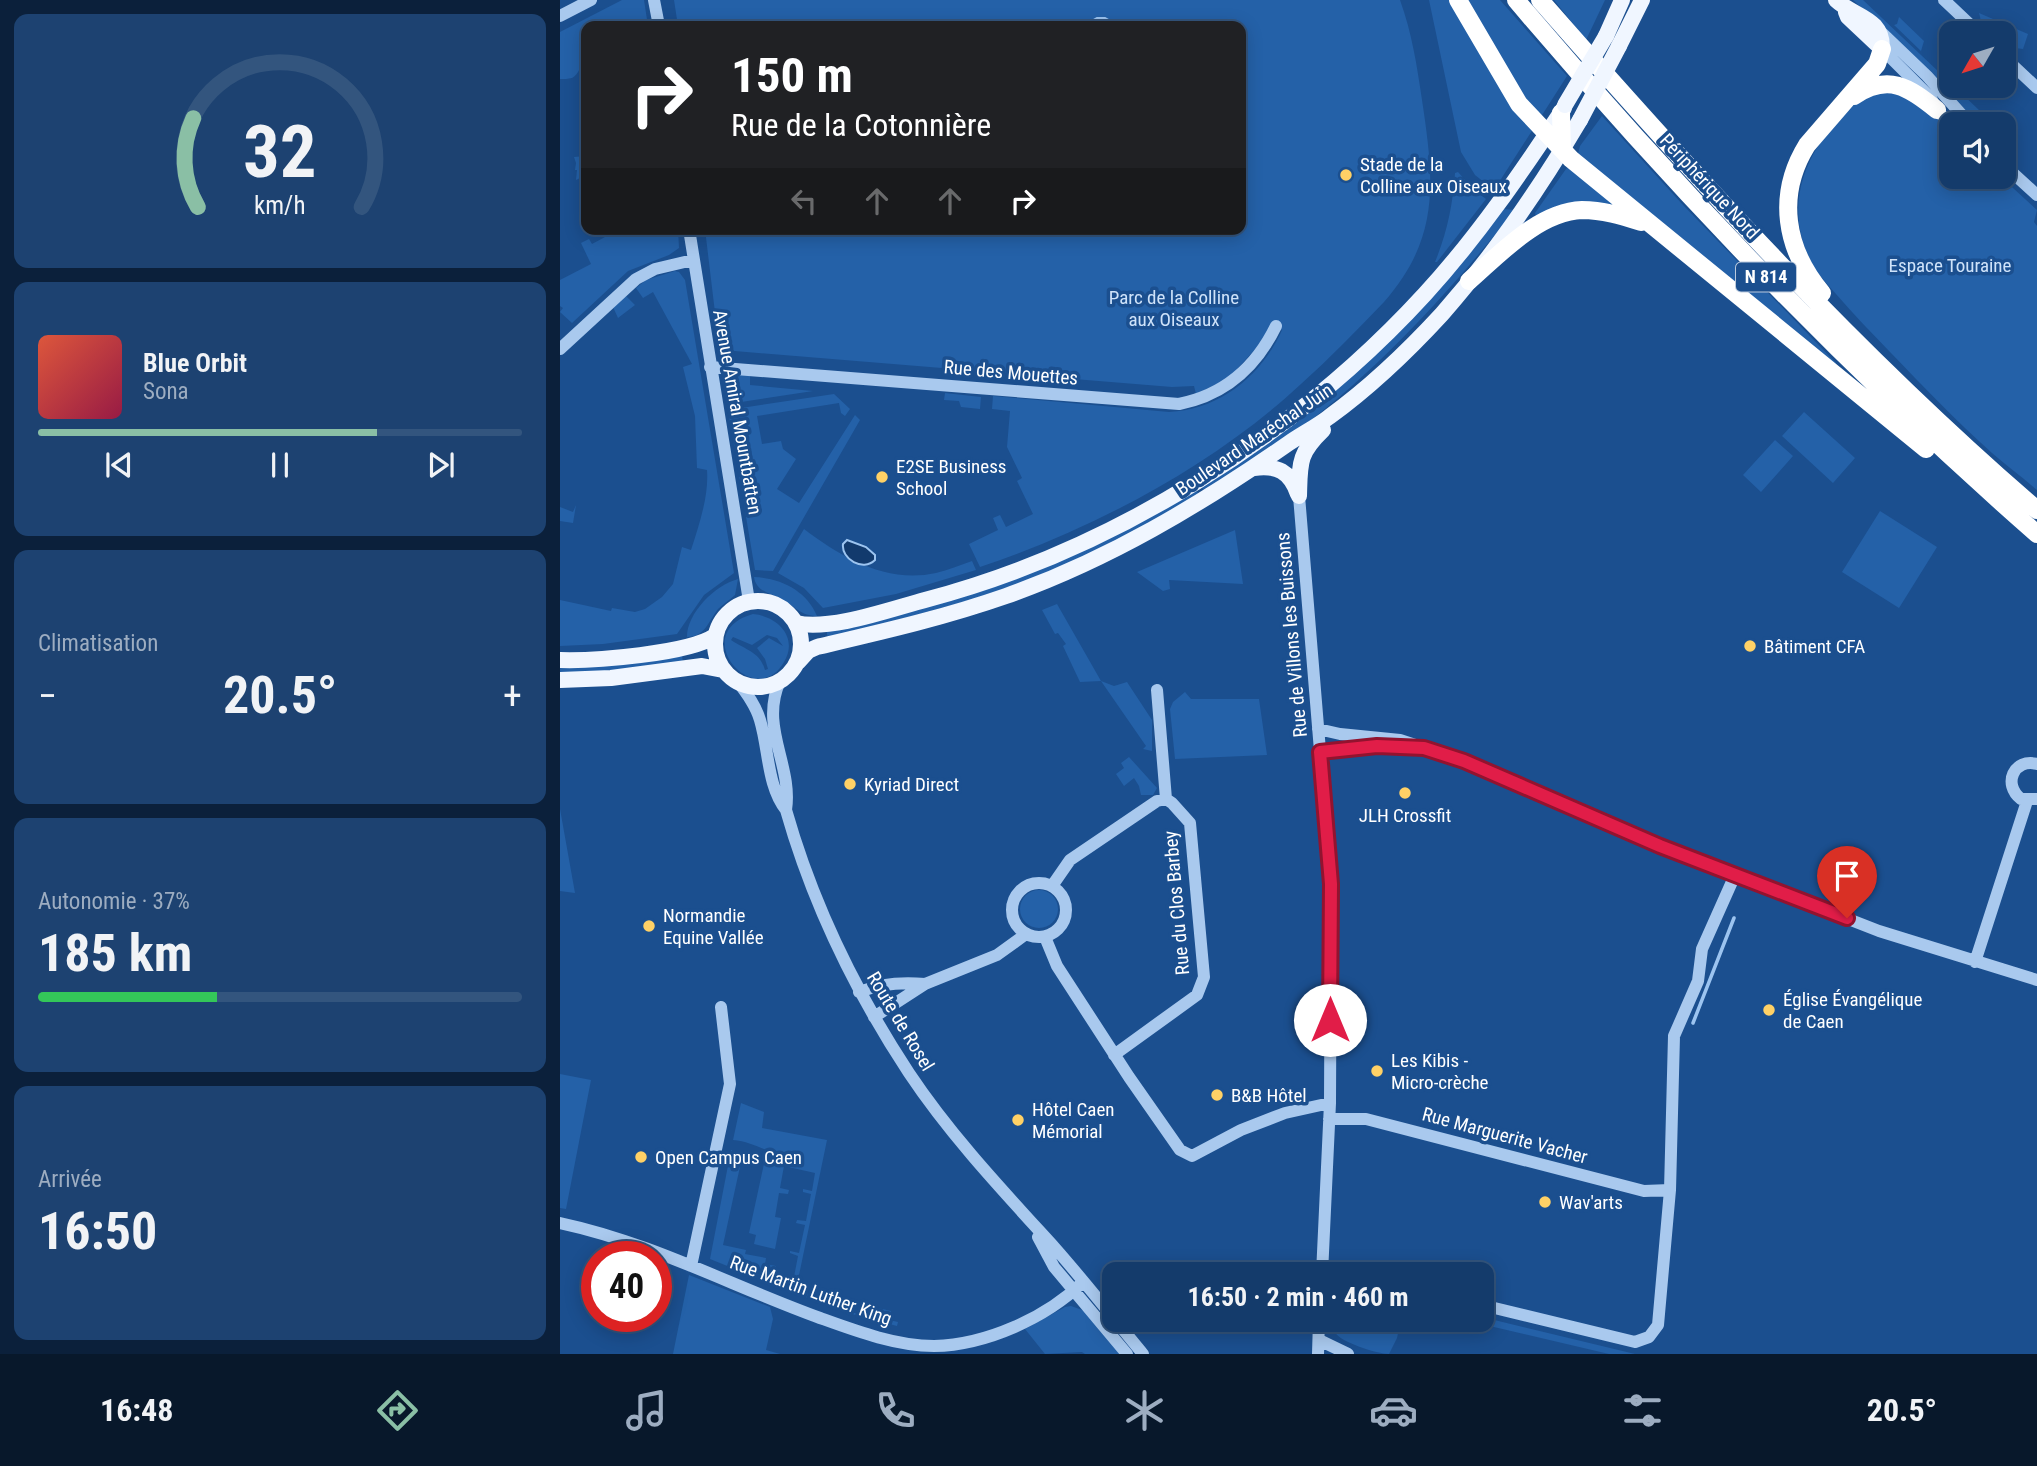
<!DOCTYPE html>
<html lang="fr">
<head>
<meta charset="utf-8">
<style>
	body { margin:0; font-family:"Roboto Condensed",sans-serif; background:#1d4271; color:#f1f3f6; height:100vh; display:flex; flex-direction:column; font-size:26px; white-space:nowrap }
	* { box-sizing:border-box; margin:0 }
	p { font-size:23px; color:#9dadc1 }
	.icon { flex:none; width:38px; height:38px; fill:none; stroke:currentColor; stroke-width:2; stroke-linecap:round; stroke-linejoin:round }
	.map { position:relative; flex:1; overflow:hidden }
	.sheet { display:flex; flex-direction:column; gap:14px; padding:14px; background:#0b203b; width:560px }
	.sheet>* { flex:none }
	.guide { position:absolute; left:21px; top:21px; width:665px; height:214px; border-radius:14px; box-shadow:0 4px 18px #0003,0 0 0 2px #33557e; background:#202124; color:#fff; overflow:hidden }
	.needle { width:46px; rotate:231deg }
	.controls { position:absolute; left:1379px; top:21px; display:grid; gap:14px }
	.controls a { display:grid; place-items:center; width:77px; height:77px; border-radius:14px; background:#143b6b; box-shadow:0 4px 18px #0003,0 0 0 2px #33557e; font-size:35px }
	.speed { position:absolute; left:21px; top:1241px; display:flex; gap:14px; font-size:35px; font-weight:700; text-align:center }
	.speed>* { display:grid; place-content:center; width:91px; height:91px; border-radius:50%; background:#143b6b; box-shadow:0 4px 18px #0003,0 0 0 2px #33557e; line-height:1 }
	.speed .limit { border:10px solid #d22; background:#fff; color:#111 }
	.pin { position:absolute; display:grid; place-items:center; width:60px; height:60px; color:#fff; margin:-72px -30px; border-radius:50% 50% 50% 0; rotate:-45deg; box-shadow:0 0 7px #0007 }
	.pin .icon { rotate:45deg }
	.me { position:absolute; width:77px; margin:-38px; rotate:0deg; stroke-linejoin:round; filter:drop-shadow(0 0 5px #0008) }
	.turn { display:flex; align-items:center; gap:24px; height:147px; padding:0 35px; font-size:32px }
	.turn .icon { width:91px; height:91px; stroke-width:2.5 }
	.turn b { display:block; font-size:49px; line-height:60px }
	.lanes { display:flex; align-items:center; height:66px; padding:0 35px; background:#0003; justify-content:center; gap:35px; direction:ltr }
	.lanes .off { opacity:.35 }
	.big { font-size:52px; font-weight:700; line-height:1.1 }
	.sheet .tile { flex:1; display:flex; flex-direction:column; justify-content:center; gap:10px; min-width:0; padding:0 24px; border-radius:14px; background:#1d4271 }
	.sheet .dial { align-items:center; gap:0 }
	.dial svg { height:182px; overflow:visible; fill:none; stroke:#33557e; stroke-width:7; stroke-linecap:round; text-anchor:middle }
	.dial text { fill:#f1f3f6; stroke:none }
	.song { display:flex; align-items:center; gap:21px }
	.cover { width:84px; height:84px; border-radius:10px; background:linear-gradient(135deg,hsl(10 70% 55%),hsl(340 70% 35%)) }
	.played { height:7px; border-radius:4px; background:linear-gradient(90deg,#8abfa5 70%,#33557e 70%) }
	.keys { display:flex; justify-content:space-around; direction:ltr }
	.heat { display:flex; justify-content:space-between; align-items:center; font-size:38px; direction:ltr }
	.charge { height:10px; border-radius:5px; background:linear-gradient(90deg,#34c759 37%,#33557e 0) }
	.trip { position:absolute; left:542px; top:1262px; width:392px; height:70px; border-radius:14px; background:#143b6b; box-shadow:0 4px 18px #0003,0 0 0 2px #33557e; font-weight:700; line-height:70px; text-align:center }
	.menu { display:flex; height:112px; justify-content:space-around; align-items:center; background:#08182b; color:#9dadc1 }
	.menu .icon { width:49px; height:49px }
	.menu .on { color:#8abfa5 }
	.menu b { font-size:32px; color:#f1f3f6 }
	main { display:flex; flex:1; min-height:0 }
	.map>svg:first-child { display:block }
	.green { fill:#2461a8; fill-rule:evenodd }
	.water { fill:#123a6d; stroke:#9cc4f0; stroke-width:2 }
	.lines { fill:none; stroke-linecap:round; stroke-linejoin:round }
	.stream { stroke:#9cc4f0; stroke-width:3.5 }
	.minor { stroke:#a9c9ee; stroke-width:12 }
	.major { stroke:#f0f6ff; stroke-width:16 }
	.highway { stroke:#fff; stroke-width:18 }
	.major-bridge { stroke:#f0f6ff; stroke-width:16 }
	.route-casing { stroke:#92132f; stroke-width:18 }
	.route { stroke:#e11d48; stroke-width:12 }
	.poi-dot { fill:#ffd166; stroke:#1b4f8f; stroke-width:2.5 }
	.labels { text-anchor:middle; stroke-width:7; stroke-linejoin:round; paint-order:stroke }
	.shield { fill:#1b4f8f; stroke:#bbcadd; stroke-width:2 }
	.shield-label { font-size:18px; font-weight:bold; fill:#fff }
	.poi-label { font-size:19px; fill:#fff; stroke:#1b4f8f; text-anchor:start }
	.street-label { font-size:19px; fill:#fff; stroke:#1b4f8f }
	.park-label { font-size:19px; fill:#cfe3fa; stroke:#1b4f8f }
</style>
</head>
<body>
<main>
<section class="sheet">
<div class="tile dial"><svg viewBox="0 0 100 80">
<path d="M14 69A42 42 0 1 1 86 69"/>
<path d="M14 69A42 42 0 0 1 12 30" stroke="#8abfa5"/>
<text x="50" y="56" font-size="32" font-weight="700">32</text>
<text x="50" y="72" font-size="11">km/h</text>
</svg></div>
<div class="tile">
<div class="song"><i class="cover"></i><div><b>Blue Orbit</b><p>Sona</p></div></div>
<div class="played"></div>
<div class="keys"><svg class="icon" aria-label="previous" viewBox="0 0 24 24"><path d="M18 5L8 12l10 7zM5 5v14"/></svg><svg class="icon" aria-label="pause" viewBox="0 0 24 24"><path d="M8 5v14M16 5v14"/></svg><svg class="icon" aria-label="next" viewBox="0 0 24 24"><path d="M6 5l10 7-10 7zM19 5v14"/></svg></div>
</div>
<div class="tile"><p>Climatisation</p>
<div class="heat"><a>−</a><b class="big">20.5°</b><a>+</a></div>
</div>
<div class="tile"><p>Autonomie · 37%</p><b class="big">185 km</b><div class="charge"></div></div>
<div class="tile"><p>Arrivée</p><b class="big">16:50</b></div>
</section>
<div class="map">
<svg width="1477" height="1354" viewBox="0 0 1477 1354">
	<rect width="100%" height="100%" fill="#1b4f8f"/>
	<path class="green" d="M 62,0 L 84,0 L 88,26 L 26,26 C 26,38 25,72 12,78 C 8,79 4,79 0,79 L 0,32 Z
		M 114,0 L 840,0 C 852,33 857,66 862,100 C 874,180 881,237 824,302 C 797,330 770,358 741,384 C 654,465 532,530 420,567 L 409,544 L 438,530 L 433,518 L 440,515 L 446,527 L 473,514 L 457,481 L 462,478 L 447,447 L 450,411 L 432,409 L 433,396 L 609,412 C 660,410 702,375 722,330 L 716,326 L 669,378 L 636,394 L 634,386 L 612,387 L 163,350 L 159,346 L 145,229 L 681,229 L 681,26 L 118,26 Z
		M 869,0 L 940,0 L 1007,76 L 934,190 L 915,175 L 901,152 Z
		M 994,0 L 1045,0 L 1026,40 Z
		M 1293,0 L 1303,0 L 1419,110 L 1411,118 L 1367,70 Z
		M 1419,13 L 1468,34 L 1463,49 L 1448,47 L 1444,43 L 1444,33 L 1434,33 L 1421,21 Z
		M 1339,17 L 1364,41 L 1361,51 L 1334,25 L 1337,24 Z
		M 1310,92 L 1348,94 L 1391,131 L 1391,177 L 1441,177 L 1477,210 L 1474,222 L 1477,226 L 1477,490 C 1462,477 1446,465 1432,453 C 1396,421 1363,386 1330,352 C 1312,333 1293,314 1276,294 C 1269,286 1261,278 1255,269 C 1215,201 1252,134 1310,92 Z
		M 1042,116 L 1123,205 L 1276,363 L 1277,368 L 1017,158 L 1020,146 Z
		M 26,156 L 26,175 L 16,180 L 17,170 L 15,170 L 16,163 L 14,157 Z
		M 1011,166 L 1060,207 L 977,218 L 975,213 L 1006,169 Z
		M 898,172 L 913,189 L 926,199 L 877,262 L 875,262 C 887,233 893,204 895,173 Z
		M 943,209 L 955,210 C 887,295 814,375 725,440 C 700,458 672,476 646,493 L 641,486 L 720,432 Z
		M 56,229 L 118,229 L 119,248 L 109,255 L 68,271 L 12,323 L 0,312 L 3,308 L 0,306 L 0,280 L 31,264 L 21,243 L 29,239 L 32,244 L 56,231 Z
		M 115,271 L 119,272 L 125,280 L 174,573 L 144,595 L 117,634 L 43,644 L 0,646 L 0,600 L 51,611 L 52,608 L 75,612 L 85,609 L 102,597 L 113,584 L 122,547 L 131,550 C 139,525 149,496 147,470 L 137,468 L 135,416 L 123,367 L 132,364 L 93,292 L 83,298 L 76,288 L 86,280 Z
		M 66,296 L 75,305 L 58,318 L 53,307 Z
		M 177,374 L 190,375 L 190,385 L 253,391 L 168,404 L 164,384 L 168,378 L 177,379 Z
		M 385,393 L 421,397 L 420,409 L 401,407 L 399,401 L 384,400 Z
		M 274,394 L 290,409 L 285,416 L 281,413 L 279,403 L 197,416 L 202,444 L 221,441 L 223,449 L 236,459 L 217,489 L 239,503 L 295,415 L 300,420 L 213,571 L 195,570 L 168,410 Z
		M 1244,412 L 1295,458 L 1273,483 L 1222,436 Z
		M 1215,440 L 1233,456 L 1201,492 L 1183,475 Z
		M 635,488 L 640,497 L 565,539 L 447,590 L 268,639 L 266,629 L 343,612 Z
		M 16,505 L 13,523 L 0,521 L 0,507 L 13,512 Z
		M 1320,511 L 1377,547 L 1339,608 L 1282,572 Z
		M 244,529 C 281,557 326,584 376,573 C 388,570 400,565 412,561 L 416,570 L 336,594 L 263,608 L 244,588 L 218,573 Z
		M 675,530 L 683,584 L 609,580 L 610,589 L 603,591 L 577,572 Z
		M 194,577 C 221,578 247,591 257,616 C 241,616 236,607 223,600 C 211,593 196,592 194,577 Z
		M 178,579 L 175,595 C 170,600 163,604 158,609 C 148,622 145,637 127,637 C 127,613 155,585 178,579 Z
		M 497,604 L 541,681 L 554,686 L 567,682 L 592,720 L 592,751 L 583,749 L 586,746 L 541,681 L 520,682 L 503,646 L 506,644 L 498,633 L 495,634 L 482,610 Z
		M 193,614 C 217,616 239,637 224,662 C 195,713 126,633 193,614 ZM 207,635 L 217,638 L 223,646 L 209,638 L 197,648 L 205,659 L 208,669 L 205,670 C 200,652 186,650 171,640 L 173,637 L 192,645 Z
		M 122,654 L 123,664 L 0,675 L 0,665 Z
		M 625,692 L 631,699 L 699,699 L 707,755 L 615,759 L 610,709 L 613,702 Z
		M 569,757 L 597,788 L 593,795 L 581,795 L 579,786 L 574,778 L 564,786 L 556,774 L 564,768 L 561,763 Z
		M 0,809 L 15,893 L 0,891 Z
		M460 909a19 19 0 1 1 38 0a19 19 0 1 1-38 0Z
		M 0,1074 L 31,1080 L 6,1209 L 0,1208 Z
		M 181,1103 L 204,1112 L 202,1128 L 267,1140 L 238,1280 L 248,1283 L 247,1293 L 286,1301 L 284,1311 L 315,1317 L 318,1308 L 331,1311 L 329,1320 L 338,1322 L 337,1326 L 281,1311 L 223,1288 L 224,1281 L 233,1282 L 238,1256 L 230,1253 L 230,1251 L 239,1253 L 245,1225 L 236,1223 L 237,1220 L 246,1221 L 251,1194 L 243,1192 L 243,1189 L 252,1191 L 255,1173 L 224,1166 L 220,1188 L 229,1190 L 228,1194 L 219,1193 L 215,1217 L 221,1218 L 215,1249 L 194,1244 L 196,1235 L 189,1233 L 207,1150 C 195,1146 187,1141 173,1140 Z
		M 171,1150 L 180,1155 L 181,1162 L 163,1245 L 186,1250 L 185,1254 L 206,1258 L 205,1264 L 216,1266 L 212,1284 L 150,1259 Z
		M 129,1275 L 210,1307 L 213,1319 L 206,1350 L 220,1354 L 113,1354 Z
		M 511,1306 L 525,1311 L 562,1354 L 525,1354 L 522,1352 L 485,1354 L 465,1329 L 505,1307 Z
		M 922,1317 L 1075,1354 L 1049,1354 L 904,1320 L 922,1320 Z
		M 775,1320 L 841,1320 L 837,1338 L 829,1354 C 818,1354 779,1342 775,1332 C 775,1331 775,1320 775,1320 Z"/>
	<path class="water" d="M 537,18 L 545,18 L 559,26 L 523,26 Z
		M 287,540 L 306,547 L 315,555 L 315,560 C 303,572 281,559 283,544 Z"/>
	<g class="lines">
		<path class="stream" d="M 1133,1023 L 1174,918"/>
		<path class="minor" d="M 94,0 L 99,26
			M 1384,0 L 1419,33
			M 0,16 L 31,0
			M 1318,29 L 1367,76 L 1410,124
			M 1322,49 L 1371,98 L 1377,110 L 1391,125
			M 1444,57 L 1477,88
			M 1444,165 L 1477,195
			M 129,229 L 189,601
			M 0,349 L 76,279 L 95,269 L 133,260
			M 150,367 L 619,404 C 664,395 696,367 716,326
			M 739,496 L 771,884 L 770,1103 L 762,1274
			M 220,681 C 199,727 233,765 226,810
			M 178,682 C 187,694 196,706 200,720 C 209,750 207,786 226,810 C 253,905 295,991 349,1073 C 391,1136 444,1192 495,1248 C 525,1282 554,1319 583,1354
			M 597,690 L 606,799
			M 758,729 L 780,734 L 840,740 L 904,761 L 1055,828 L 1319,931 L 1477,980
			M 759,752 L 817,746 L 839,747
			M 1477,764 C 1454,758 1442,784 1461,799 L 1477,799
			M452 910a27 27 0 1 1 54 0a27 27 0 1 1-54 0Z
			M 492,886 L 510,860 L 597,801 L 606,799
			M 485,937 L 497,966 L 569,1077 L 620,1150 L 632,1156 L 681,1130 L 725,1113 L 770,1103
			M 1415,962 L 1467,801
			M 299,992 C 319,984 344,982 365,984
			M 314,1017 L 365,984 L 437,955 L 466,934
			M 554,1055 L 637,995 L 644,977 L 630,823 L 612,803 L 606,799
			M 769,1119 L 806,1119 L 1084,1191 L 1110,1190
			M 0,1223 C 90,1242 174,1287 260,1318 C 296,1331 336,1346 374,1346 C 426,1345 486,1318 523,1282
			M 478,1237 L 494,1267 L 567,1354
			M 131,1266 L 170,1084 L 161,1007
			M 763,1266 L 793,1274
			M 922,1305 L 1075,1342 L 1089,1337 L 1098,1325 L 1110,1190 L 1114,1036 L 1138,981 L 1142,949 L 1175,875
			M 759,1340 L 788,1354
			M 758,1354 L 759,1320"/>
		<path class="major" d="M 1276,0 C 1295,18 1323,17 1322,49
			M 1286,12 L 1288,17 L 1322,49
			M 1046,36 L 1062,0
			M 1059,46 L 1082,0
			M 694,468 C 717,465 730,471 738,494
			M 739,496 C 740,463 738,454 763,430
			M155 644a43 43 0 1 1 86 0a43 43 0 1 1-86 0Z
			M 236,623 C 270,631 331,609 365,600 C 552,551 735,436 865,294 C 918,236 961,173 1004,108
			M 0,660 C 34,661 128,654 155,636
			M 238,662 L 248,651 L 257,647 C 321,632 383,618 446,596 C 548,560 640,505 729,443 C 742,434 756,427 769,417 C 809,388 848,351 882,314 C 933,256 981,186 1020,120
			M 0,680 L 51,678 L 142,666 L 163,670"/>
		<path class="highway" d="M 898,0 L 959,104 L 1011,159 L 1366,449
			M 956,0 C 1117,190 1290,370 1477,534
			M 980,0 C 1136,178 1297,355 1477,510
			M 1294,96 C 1328,73 1349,87 1377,110
			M 1001,113 L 1002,149
			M 909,281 C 940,254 978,212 1022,210 C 1043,210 1062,216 1081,222
			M 1262,293 C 1225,249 1216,195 1247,145 L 1317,64 L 1322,49"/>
		<path class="major-bridge" d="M 1005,105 L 1046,36
			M 1020,120 L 1059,46"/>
	</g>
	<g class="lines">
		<defs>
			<path id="route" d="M 770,1020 L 771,884 L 760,752 L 817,746 L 864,748 L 904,761 L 1100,846 L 1287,918"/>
		</defs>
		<use href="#route" class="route-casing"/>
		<use href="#route" class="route"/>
	</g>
	<g class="poi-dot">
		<circle cx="786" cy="175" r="7"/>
		<circle cx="322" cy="477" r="7"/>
		<circle cx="1190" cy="646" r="7"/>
		<circle cx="290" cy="784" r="7"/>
		<circle cx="845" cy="793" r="7"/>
		<circle cx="89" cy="926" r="7"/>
		<circle cx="1209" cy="1010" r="7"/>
		<circle cx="817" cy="1071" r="7"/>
		<circle cx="657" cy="1095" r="7"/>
		<circle cx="458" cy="1120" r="7"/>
		<circle cx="81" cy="1157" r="7"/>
		<circle cx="985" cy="1202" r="7"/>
	</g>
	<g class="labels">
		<rect class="shield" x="1176" y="262.5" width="60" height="29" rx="5"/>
		<g class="shield-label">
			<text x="1206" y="283">N 814</text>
		</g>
		<g class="poi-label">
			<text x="800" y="171">Stade de la<tspan x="800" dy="22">Colline aux Oiseaux</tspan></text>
			<text x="336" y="473">E2SE Business<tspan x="336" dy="22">School</tspan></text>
			<text x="1204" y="653">Bâtiment CFA</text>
			<text x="304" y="791">Kyriad Direct</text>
			<text x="845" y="822" text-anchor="middle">JLH Crossfit</text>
			<text x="103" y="922">Normandie<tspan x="103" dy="22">Equine Vallée</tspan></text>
			<text x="1223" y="1006">Église Évangélique<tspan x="1223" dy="22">de Caen</tspan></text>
			<text x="831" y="1067">Les Kibis -<tspan x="831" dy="22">Micro-crèche</tspan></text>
			<text x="671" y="1102">B&amp;B Hôtel</text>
			<text x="472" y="1116">Hôtel Caen<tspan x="472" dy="22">Mémorial</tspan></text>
			<text x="95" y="1164">Open Campus Caen</text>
			<text x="999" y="1209">Wav'arts</text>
		</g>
		<g class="street-label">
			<text transform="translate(1150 186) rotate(47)" y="7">Périphérique Nord</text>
			<text transform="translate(451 372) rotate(5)" y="7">Rue des Mouettes</text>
			<text transform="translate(178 412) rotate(80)" y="7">Avenue Amiral Mountbatten</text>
			<text transform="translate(694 439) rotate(-34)" y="7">Boulevard Maréchal Juin</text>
			<text transform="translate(731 635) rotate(-95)" y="7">Rue de Villons les Buissons</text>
			<text transform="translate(616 903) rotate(-95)" y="7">Rue du Clos Barbey</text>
			<text transform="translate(341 1021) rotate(59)" y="7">Route de Rosel</text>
			<text transform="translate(945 1135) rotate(15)" y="7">Rue Marguerite Vacher</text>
			<text transform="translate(251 1290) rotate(20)" y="7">Rue Martin Luther King</text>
		</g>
		<g class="park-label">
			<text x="1390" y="272">Espace Touraine</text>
			<text x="614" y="304">Parc de la Colline<tspan x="614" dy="22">aux Oiseaux</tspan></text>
		</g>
	</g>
</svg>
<div class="controls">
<a><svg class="needle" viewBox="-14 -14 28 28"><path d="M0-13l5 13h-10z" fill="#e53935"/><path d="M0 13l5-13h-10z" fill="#9dadc1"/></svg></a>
<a><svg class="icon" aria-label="sound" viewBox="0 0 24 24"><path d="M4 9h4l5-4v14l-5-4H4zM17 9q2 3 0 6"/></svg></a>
</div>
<div class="speed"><div class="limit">40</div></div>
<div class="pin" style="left:1287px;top:918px;background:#d93025"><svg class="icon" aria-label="arrive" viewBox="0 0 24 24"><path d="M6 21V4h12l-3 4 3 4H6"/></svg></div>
<svg class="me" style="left:770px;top:1020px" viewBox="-20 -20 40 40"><circle r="19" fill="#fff"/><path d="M0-13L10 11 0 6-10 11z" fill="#e11d48"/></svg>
<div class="trip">16:50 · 2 min · 460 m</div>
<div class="guide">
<div class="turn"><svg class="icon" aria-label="right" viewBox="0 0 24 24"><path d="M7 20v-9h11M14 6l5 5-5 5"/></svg><div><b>150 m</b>Rue de la Cotonnière</div></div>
<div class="lanes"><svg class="icon off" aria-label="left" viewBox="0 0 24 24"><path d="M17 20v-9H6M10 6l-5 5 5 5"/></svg><svg class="icon off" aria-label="ahead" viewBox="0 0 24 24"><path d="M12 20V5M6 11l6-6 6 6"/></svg><svg class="icon off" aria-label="ahead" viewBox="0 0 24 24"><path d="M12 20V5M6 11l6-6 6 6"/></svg><svg class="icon" aria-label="right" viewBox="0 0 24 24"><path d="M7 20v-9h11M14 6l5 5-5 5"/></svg></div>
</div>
</div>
</main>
<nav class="menu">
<b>16:48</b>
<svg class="icon on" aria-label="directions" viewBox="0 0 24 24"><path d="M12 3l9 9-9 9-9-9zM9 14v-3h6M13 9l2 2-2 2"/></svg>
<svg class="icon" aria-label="music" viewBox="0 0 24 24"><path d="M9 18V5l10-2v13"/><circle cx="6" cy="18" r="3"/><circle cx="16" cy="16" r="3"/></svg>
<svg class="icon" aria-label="phone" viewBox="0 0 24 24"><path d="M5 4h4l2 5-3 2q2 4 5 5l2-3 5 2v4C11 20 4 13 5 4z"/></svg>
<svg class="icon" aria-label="climate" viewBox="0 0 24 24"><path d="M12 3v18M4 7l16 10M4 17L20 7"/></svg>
<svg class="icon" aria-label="car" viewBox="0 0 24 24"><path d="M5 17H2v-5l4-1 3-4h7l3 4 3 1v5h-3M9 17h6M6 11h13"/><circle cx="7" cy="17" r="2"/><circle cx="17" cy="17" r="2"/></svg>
<svg class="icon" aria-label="filters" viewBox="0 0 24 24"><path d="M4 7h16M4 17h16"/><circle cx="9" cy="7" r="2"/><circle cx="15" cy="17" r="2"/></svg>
<b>20.5°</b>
</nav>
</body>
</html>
